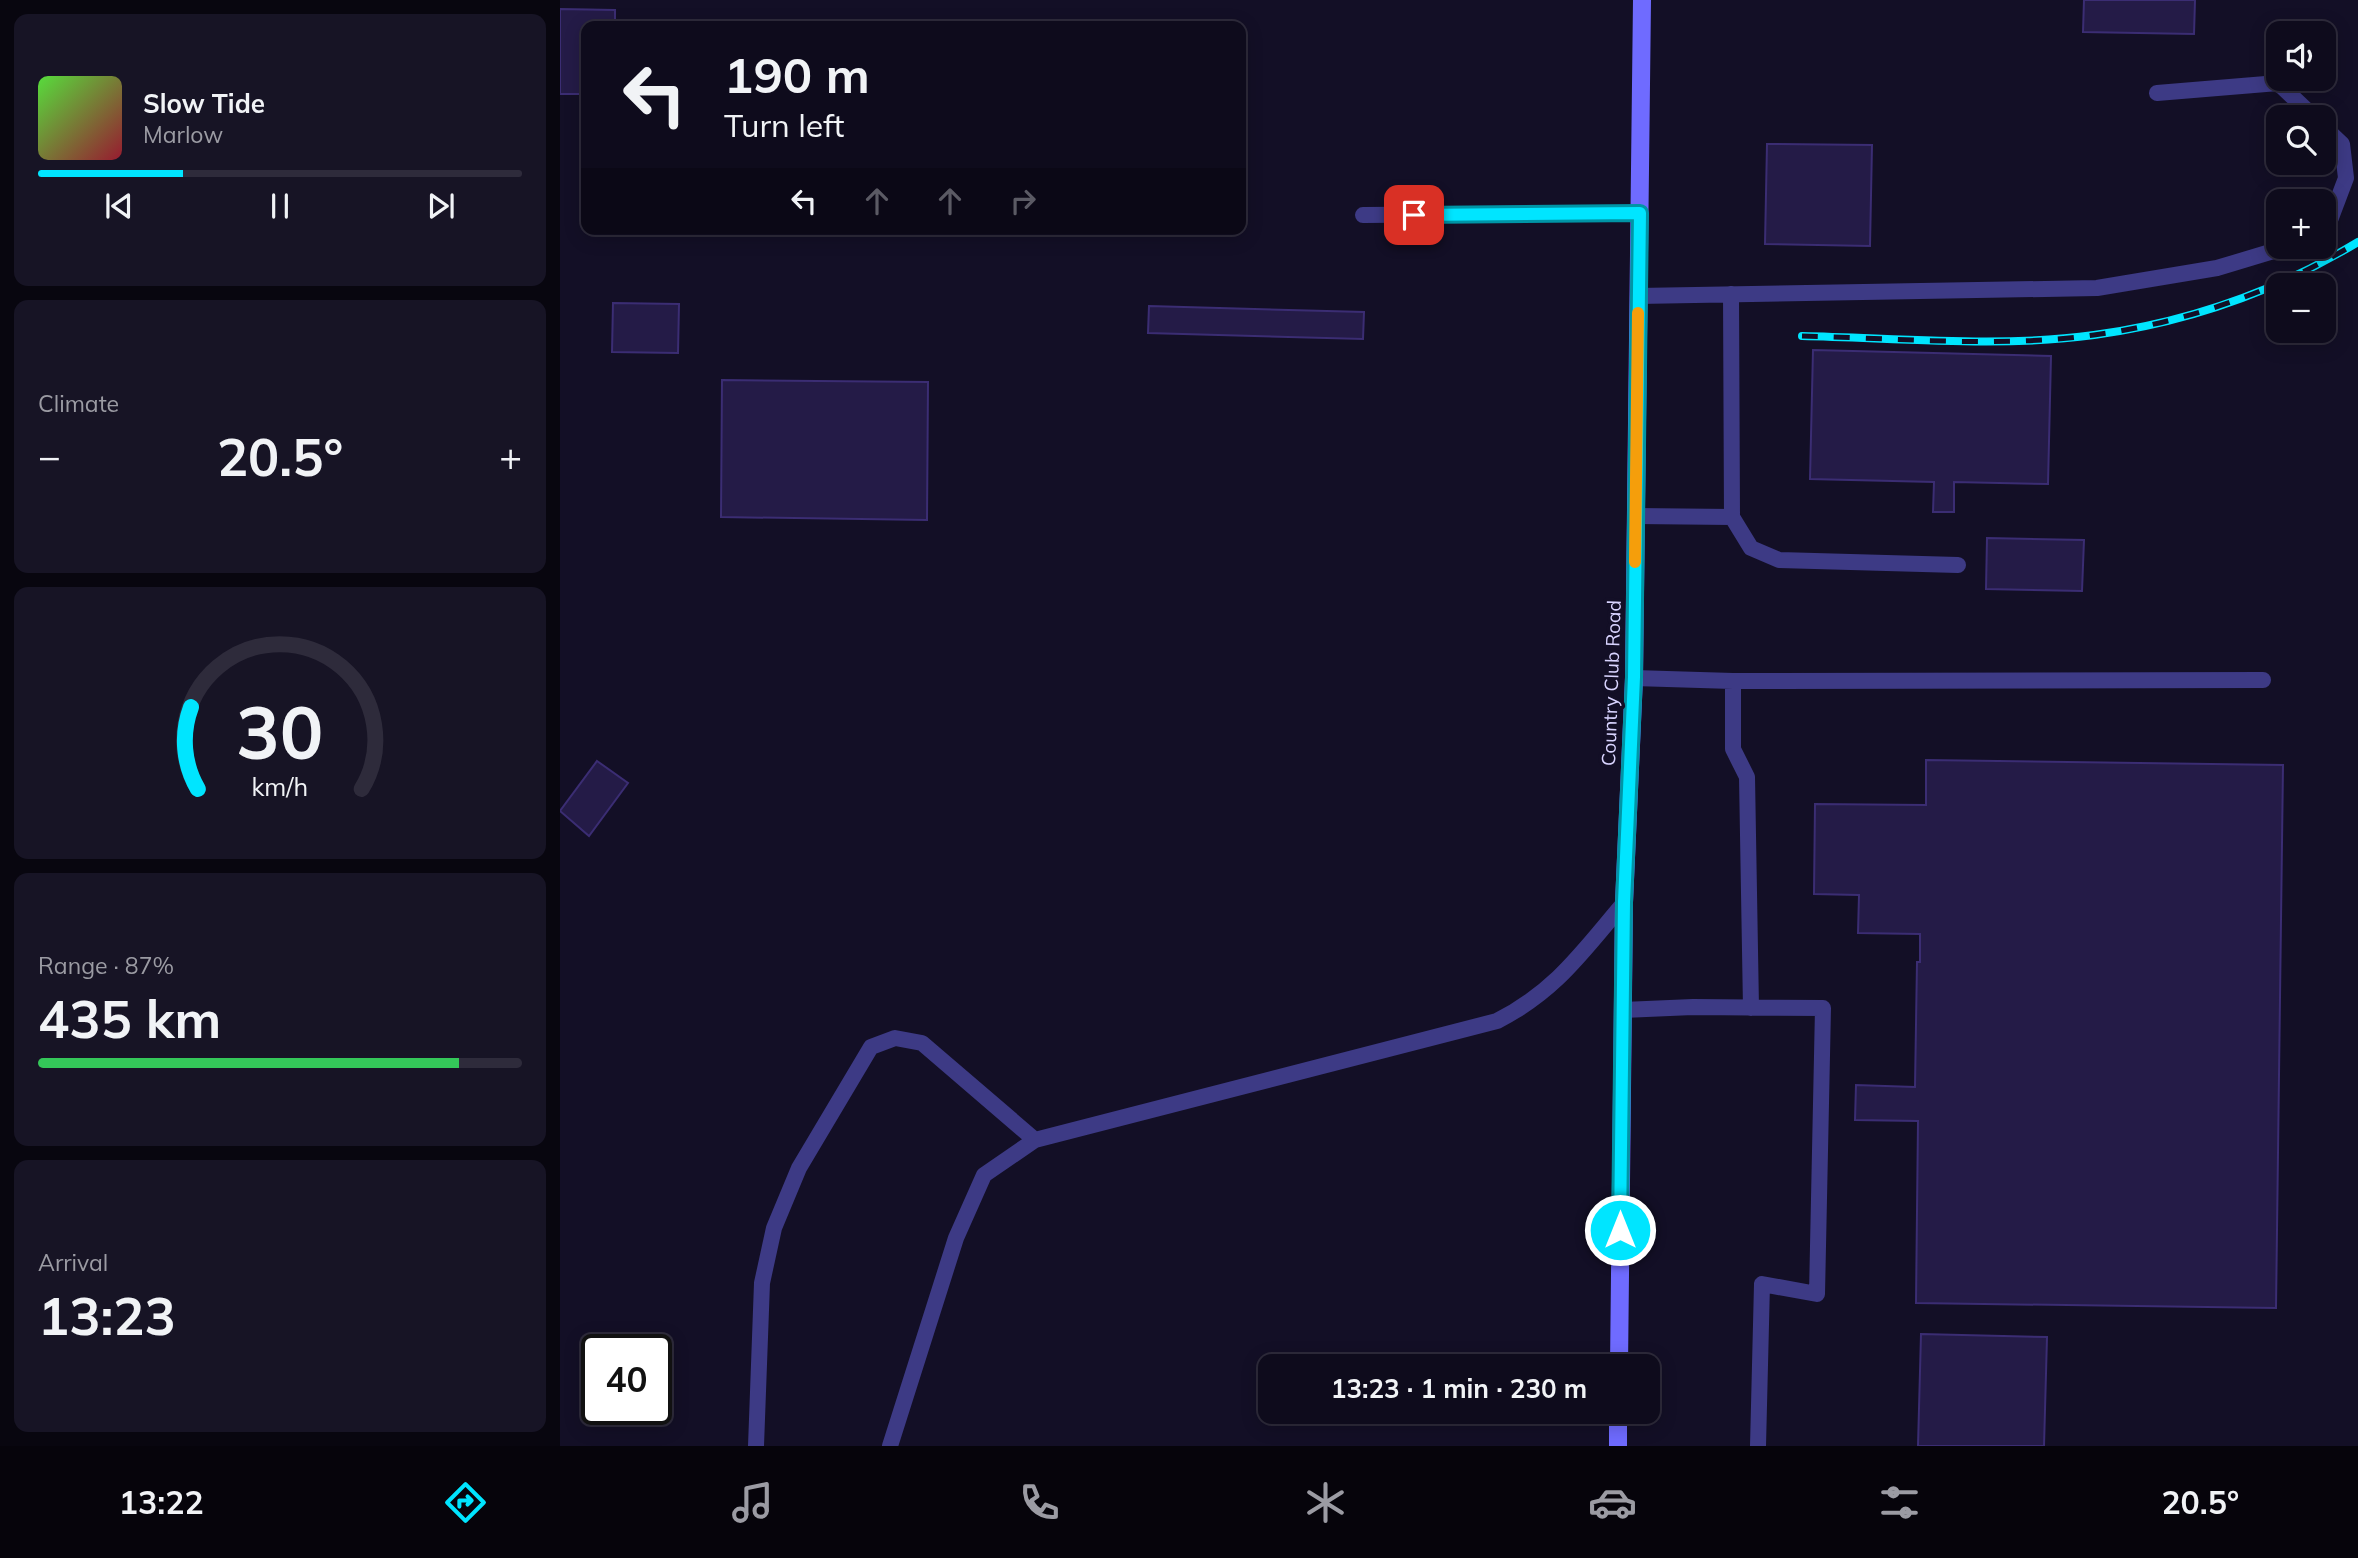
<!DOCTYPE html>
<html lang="en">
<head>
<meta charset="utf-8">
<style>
	body { margin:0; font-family:Mulish,sans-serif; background:#171425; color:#f1f3f6; height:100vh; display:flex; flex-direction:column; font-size:26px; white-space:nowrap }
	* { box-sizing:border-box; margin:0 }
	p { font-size:23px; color:#9b9ba3 }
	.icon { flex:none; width:38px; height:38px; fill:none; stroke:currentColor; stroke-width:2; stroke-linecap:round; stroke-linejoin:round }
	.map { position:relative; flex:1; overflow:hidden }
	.panel { display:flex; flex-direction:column; gap:14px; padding:14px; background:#08060f; width:560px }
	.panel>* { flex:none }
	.top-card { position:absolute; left:21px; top:21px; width:665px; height:214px; border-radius:14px; box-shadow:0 4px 18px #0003,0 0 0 2px #2e2b3b; background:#0e0b1c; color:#f1f3f6; overflow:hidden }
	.buttons { position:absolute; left:1706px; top:21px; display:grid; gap:14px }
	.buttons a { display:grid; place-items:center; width:70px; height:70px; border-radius:14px; background:#0e0b1c; box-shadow:0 4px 18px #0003,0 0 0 2px #2e2b3b; font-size:35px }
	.speed { position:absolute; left:21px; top:1334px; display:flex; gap:14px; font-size:35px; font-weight:700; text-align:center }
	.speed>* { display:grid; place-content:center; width:91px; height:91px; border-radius:50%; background:#0e0b1c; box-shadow:0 4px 18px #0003,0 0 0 2px #2e2b3b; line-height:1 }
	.speed .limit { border:4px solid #111; border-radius:10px; background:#fff; color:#111 }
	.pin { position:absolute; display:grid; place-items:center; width:60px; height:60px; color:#fff; margin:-30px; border-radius:14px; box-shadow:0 4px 10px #0006 }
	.me { position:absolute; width:77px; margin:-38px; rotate:0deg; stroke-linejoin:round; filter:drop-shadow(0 0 5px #0008) }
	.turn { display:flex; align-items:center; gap:24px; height:147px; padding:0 28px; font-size:32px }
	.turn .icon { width:91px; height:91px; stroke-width:2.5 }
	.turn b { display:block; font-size:49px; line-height:60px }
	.lanes { display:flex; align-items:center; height:66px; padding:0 28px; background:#0003; justify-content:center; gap:35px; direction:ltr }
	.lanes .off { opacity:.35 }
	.big { font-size:52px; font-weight:700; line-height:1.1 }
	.panel .card { flex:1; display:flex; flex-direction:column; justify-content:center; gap:10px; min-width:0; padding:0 24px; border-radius:14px; background:#171425 }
	.panel .dial { align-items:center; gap:0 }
	.dial svg { height:182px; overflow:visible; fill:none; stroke:#2e2b3b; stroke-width:7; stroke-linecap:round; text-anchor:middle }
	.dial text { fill:#f1f3f6; stroke:none }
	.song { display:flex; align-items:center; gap:21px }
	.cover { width:84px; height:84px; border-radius:10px; background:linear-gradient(135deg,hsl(110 70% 55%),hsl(350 70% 35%)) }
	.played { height:7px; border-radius:4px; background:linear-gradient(90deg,#00e5ff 30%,#2e2b3b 30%) }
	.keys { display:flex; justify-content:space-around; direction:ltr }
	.heat { display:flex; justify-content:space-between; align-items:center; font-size:38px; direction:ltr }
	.charge { height:10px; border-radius:5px; background:linear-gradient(90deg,#34c759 87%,#2e2b3b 0) }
	.trip { position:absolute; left:698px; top:1354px; width:402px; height:70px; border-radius:14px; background:#0e0b1c; box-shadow:0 4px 18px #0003,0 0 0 2px #2e2b3b; font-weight:700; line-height:70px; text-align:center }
	.menu { display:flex; height:112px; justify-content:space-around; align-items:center; background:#06040b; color:#9b9ba3 }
	.menu .icon { width:49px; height:49px }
	.menu .current { color:#00e5ff }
	.menu b { font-size:32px; color:#f1f3f6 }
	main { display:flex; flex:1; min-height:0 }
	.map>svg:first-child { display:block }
	.building { fill:#241b47; stroke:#3b2d73; stroke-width:2 }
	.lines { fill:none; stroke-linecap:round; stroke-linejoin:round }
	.lane { stroke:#3d3a85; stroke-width:16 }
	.secondary { stroke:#6f6bff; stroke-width:18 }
	.rail-casing { stroke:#00e5ff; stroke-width:8 }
	.rail { stroke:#130f26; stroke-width:5; stroke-dasharray:16; stroke-linecap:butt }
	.route-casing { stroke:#0095a6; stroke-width:18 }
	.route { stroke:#00e5ff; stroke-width:12 }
	.slow { stroke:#f59e0b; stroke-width:12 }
	.labels { text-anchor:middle; stroke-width:7; stroke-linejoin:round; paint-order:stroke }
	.street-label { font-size:19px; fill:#d9d4ff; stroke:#130f26 }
</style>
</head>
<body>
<main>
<section class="panel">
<div class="card">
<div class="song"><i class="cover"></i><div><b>Slow Tide</b><p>Marlow</p></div></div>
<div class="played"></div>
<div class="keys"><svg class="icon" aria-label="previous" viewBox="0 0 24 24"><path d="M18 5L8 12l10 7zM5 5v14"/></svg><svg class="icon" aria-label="pause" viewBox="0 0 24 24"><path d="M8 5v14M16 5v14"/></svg><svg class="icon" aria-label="next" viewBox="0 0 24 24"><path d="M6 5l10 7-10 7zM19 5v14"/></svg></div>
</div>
<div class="card"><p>Climate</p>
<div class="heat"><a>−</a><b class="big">20.5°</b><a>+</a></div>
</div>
<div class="card dial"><svg viewBox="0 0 100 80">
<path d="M14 69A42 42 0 1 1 86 69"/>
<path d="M14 69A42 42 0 0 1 11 33" stroke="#00e5ff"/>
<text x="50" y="56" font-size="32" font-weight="700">30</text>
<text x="50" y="72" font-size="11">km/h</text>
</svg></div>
<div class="card"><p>Range · 87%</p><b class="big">435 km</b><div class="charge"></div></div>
<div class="card"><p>Arrival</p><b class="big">13:23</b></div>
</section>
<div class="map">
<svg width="1798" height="1446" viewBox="0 0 1798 1446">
	<rect width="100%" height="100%" fill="#130f26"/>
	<path class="building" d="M 1524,0 L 1635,0 L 1634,34 L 1523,32 Z
		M 0,9 L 55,10 L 55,26 L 26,26 L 26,94 L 0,94 Z
		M 1207,144 L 1312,145 L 1310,246 L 1205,244 Z
		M 53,303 L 119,304 L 118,353 L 52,352 Z
		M 589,306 L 804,312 L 803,339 L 588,333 Z
		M 1253,350 L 1491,356 L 1488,484 L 1394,482 L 1394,512 L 1373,512 L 1374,482 L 1250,479 Z
		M 162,380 L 368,382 L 367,520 L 161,517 Z
		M 1427,538 L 1524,540 L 1522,591 L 1426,589 Z
		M 1366,760 L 1723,765 L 1716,1308 L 1356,1303 L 1358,1121 L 1295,1120 L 1296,1085 L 1355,1087 L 1357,962 L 1360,962 L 1360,934 L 1298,933 L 1299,895 L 1254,894 L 1255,804 L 1366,805 Z
		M 37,761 L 68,783 L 29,836 L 0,811 Z
		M 1361,1334 L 1487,1337 L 1484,1446 L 1358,1446 Z"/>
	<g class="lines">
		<path class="lane" d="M 1597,93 L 1718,83 L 1754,117
			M 1764,127 L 1782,144 L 1786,178 L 1769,223 L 1764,226
			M 803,215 L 1080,213
			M 1078,296 L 1537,288 L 1657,268 L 1727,247
			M 1076,516 L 1172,517 L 1171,294
			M 1172,517 L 1191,548 L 1219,560 L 1398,565
			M 1074,678 L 1173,681 L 1173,749 L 1187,777 L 1191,1008
			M 1173,681 L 1703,680
			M 1063,1010 L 1133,1007 L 1263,1008 L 1257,1294 L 1202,1284 L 1198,1446
			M 196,1446 L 202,1283 L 214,1228 L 239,1168 L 311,1047 L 335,1038 L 362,1043 L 475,1140
			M 330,1446 L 396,1238 L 424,1175 L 475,1140 L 937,1021 C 996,991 1023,951 1064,903"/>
		<path class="secondary" d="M 1059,1367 L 1064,903 L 1074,678 L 1082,0
			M 1058,1446 L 1058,1412"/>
		<defs>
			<path id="rail" d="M 1242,336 C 1337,338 1441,348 1534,335 C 1628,322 1717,291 1798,242"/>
		</defs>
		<use href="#rail" class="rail-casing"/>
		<use href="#rail" class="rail"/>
	</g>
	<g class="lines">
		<defs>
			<path id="route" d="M 854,215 L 1080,213 L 1074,677 L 1064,902 L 1060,1230"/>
		</defs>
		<use href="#route" class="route-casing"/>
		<use href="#route" class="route"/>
		<path class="slow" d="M 1075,562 L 1078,313"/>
	</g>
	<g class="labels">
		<g class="street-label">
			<text transform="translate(1051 683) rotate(-88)" y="7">Country Club Road</text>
		</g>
	</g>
</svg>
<div class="buttons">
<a><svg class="icon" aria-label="sound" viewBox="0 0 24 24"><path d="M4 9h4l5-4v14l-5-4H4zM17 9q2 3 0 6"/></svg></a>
<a><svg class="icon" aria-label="search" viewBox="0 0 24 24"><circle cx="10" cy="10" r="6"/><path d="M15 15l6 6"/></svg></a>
<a>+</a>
<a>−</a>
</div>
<div class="speed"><div class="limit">40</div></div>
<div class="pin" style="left:854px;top:215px;background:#d93025"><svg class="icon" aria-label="arrive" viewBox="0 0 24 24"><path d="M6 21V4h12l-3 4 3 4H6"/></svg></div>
<svg class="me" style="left:1060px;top:1230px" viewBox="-20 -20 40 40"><circle r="17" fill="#00e5ff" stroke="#fff" stroke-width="3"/><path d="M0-11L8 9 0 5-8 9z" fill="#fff"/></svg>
<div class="trip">13:23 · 1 min · 230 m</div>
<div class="top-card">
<div class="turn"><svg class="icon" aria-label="left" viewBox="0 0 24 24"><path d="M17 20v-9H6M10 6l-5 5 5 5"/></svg><div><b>190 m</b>Turn left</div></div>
<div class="lanes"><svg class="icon" aria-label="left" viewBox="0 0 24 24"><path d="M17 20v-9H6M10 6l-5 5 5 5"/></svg><svg class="icon off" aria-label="ahead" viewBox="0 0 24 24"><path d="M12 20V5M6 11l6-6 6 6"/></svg><svg class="icon off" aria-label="ahead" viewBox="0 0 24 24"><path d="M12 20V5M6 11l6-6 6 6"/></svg><svg class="icon off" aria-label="right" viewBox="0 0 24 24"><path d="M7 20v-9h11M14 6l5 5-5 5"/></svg></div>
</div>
</div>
</main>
<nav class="menu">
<b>13:22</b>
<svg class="icon current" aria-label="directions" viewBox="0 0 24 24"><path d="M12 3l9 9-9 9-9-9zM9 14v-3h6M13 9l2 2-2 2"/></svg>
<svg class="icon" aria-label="music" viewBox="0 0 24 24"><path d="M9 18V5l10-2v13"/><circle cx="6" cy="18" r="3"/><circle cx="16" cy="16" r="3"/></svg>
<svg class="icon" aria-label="phone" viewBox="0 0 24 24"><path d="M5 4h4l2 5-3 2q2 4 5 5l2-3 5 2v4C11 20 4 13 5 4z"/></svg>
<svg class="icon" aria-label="climate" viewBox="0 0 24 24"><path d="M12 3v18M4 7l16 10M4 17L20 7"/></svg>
<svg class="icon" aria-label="car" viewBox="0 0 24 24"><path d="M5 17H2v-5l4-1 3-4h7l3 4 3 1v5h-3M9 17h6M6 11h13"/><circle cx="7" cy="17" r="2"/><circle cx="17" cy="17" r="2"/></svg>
<svg class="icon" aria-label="filters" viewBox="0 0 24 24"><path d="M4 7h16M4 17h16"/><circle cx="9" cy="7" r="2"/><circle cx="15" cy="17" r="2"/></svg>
<b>20.5°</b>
</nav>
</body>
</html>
